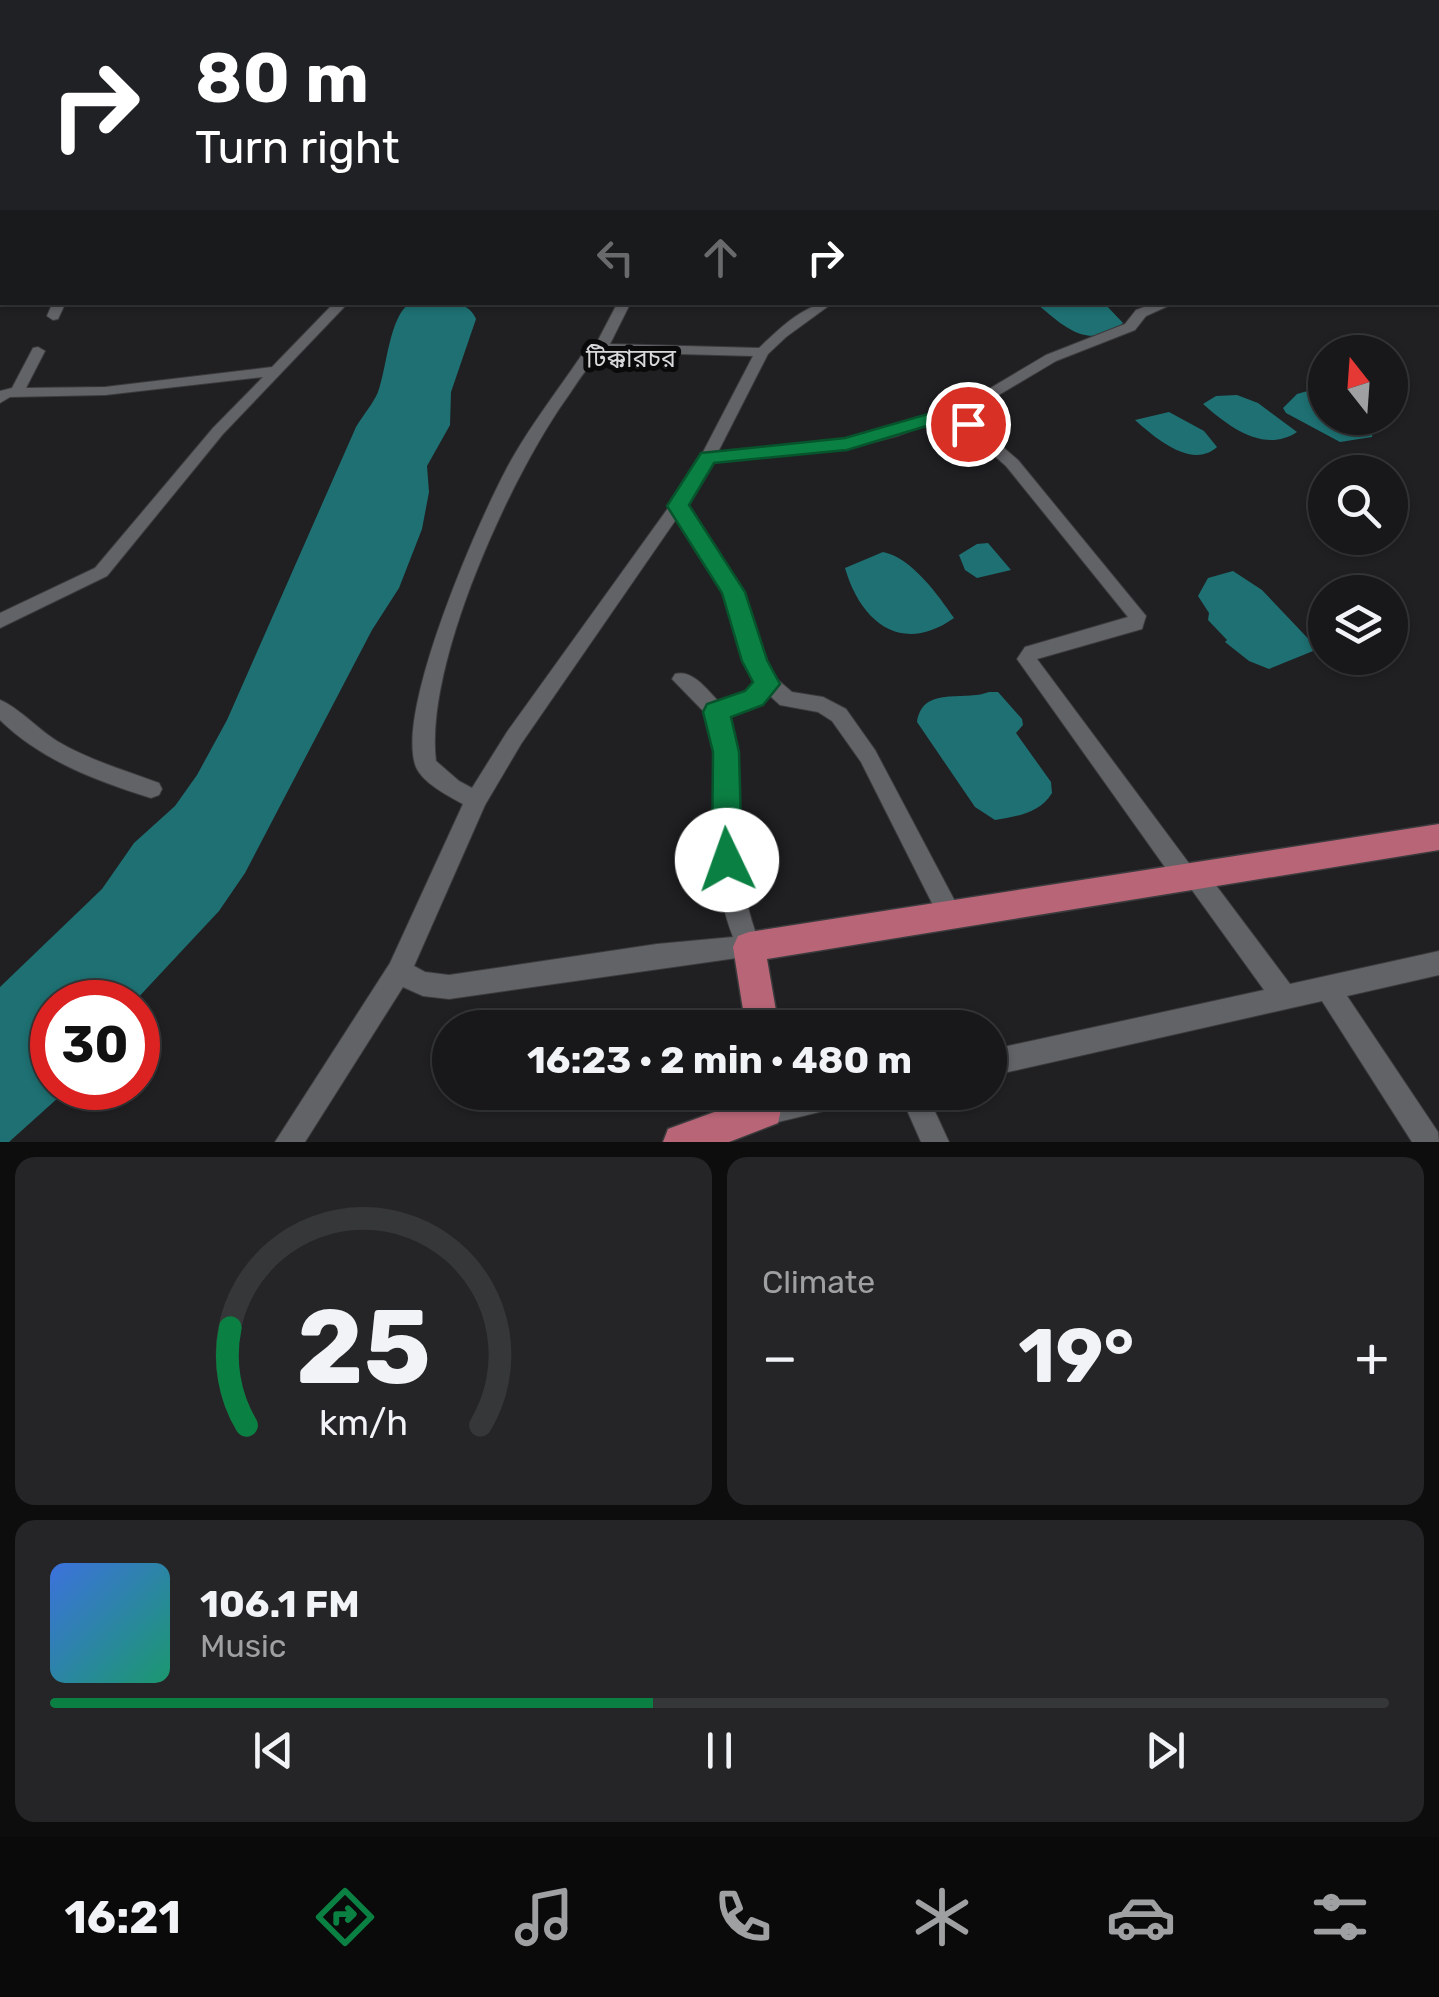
<!DOCTYPE html>
<html lang="en">
<head>
<meta charset="utf-8">
<style>
	body { margin:0; font-family:Rubik,"Noto Sans Bengali",sans-serif; background:#252527; color:#f1f3f6; height:100vh; display:flex; flex-direction:column; font-size:38px; white-space:nowrap }
	* { box-sizing:border-box; margin:0 }
	p { font-size:32px; color:#9fa0a2 }
	.icon { flex:none; width:55px; height:55px; fill:none; stroke:currentColor; stroke-width:2; stroke-linecap:round; stroke-linejoin:round }
	.map { position:relative; height:1142px; overflow:hidden }
	.panel { display:flex; flex-direction:column; gap:15px; padding:15px; background:#0d0d0e; flex:1 }
	.panel>* { flex:none }
	.top-card { position:absolute; left:0px; top:0px; width:1440px; height:305px; box-shadow:0 2px 8px #0004,0 0 0 2px #363739; background:#202124; color:#fff; overflow:hidden }
	.needle { width:65px; rotate:343deg }
	.buttons { position:absolute; left:1308px; top:335px; display:grid; gap:20px }
	.buttons a { display:grid; place-items:center; width:100px; height:100px; border-radius:50%; background:#18181a; box-shadow:0 2px 8px #0004,0 0 0 2px #363739; font-size:50px }
	.speed { position:absolute; left:30px; top:980px; display:flex; gap:20px; font-size:50px; font-weight:700; text-align:center }
	.speed>* { display:grid; place-content:center; width:130px; height:130px; border-radius:50%; background:#18181a; box-shadow:0 2px 8px #0004,0 0 0 2px #363739; line-height:1 }
	.speed .limit { border:15px solid #d22; background:#fff; color:#111 }
	.pin { position:absolute; display:grid; place-items:center; width:85px; height:85px; color:#fff; margin:-42px; border:5px solid #fff; border-radius:50%; box-shadow:0 2px 10px #0007 }
	.me { position:absolute; width:110px; margin:-55px; rotate:357deg; stroke-linejoin:round; filter:drop-shadow(0 0 8px #0008) }
	.turn { display:flex; align-items:center; gap:35px; height:210px; padding:0 30px; font-size:45px }
	.turn .icon { width:130px; height:130px; stroke-width:2.5 }
	.turn b { display:block; font-size:70px; line-height:85px }
	.lanes { display:flex; align-items:center; height:95px; padding:0 30px; background:#0003; justify-content:center; gap:50px; direction:ltr }
	.lanes .off { opacity:.35 }
	.big { font-size:75px; font-weight:700; line-height:1.1 }
	.panel .widget { flex:1; display:flex; flex-direction:column; justify-content:center; gap:15px; min-width:0; padding:0 35px; border-radius:20px; background:#252527 }
	.panel .dial { align-items:center; gap:0 }
	.dial svg { height:260px; overflow:visible; fill:none; stroke:#363739; stroke-width:7; stroke-linecap:round; text-anchor:middle }
	.dial text { fill:#f1f3f6; stroke:none }
	.song { display:flex; align-items:center; gap:30px }
	.cover { width:120px; height:120px; border-radius:15px; background:linear-gradient(135deg,hsl(220 70% 55%),hsl(160 70% 35%)) }
	.played { height:10px; border-radius:5px; background:linear-gradient(90deg,#0b8043 45%,#363739 45%) }
	.keys { display:flex; justify-content:space-around; direction:ltr }
	.heat { display:flex; justify-content:space-between; align-items:center; font-size:55px; direction:ltr }
	.panel .tiles { flex:1; display:grid; gap:15px; grid-template-columns:1fr 1fr }
	.widget:last-child { grid-column:span 2 }
	.trip { position:absolute; left:432px; top:1010px; width:575px; height:100px; border-radius:50px; background:#18181a; box-shadow:0 2px 8px #0004,0 0 0 2px #363739; font-weight:700; line-height:100px; text-align:center }
	.dock { display:flex; height:160px; justify-content:space-around; align-items:center; background:#0a0a0a; color:#9fa0a2 }
	.dock .icon { width:70px; height:70px }
	.dock .selected { color:#0b8043 }
	.dock b { font-size:45px; color:#f1f3f6 }
	.map>svg:first-child { display:block }
	.water { fill:#1e7072 }
	.lines { fill:none; stroke-linecap:round; stroke-linejoin:round }
	.minor-casing { stroke:#3b3b3d; stroke-width:2 }
	.major-casing { stroke:#3b3b3d; stroke-width:3 }
	.minor { fill:#626367; fill-rule:evenodd }
	.major { fill:#b86577; fill-rule:evenodd }
	.route { fill:#0b8043; stroke:#07532c; stroke-width:2.5 }
	.labels { text-anchor:middle; stroke-width:10; stroke-linejoin:round; paint-order:stroke }
	.far-quarter-label { font-size:25px; fill:#d8d8da; stroke:#0a0a0b }
</style>
</head>
<body>
<div class="map">
<svg width="1439" height="1142" viewBox="0 0 1439 1142">
	<rect width="100%" height="100%" fill="#202023"/>
	<path class="water" d="M 410,303 C 432,302 466,295 476,319 L 451,392 L 450,425 L 427,466 L 429,492 L 422,529 L 399,588 L 372,630 L 245,873 L 219,911 L 134,1002 L 52,1002 L 52,1088 L 69,1088 L 9,1142 L 0,1142 L 0,987 L 102,889 L 134,843 L 175,806 L 197,775 L 227,720 L 356,427 C 363,415 373,404 378,392 C 387,368 389,317 410,303 Z
		M 1036,303 L 1104,303 L 1123,323 C 1089,352 1063,326 1036,303 Z
		M 1318,388 L 1325,391 L 1325,418 L 1362,418 L 1373,431 L 1372,437 L 1340,442 L 1286,413 L 1283,408 L 1297,394 Z
		M 1237,395 L 1258,403 L 1297,432 C 1264,454 1228,426 1203,404 L 1216,396 Z
		M 1169,412 L 1204,431 L 1217,447 C 1192,470 1154,437 1135,420 Z
		M 988,543 L 1011,570 L 977,578 L 965,570 L 959,555 L 977,544 Z
		M 883,552 C 912,558 938,595 954,618 C 902,655 861,623 845,568 Z
		M 1233,571 L 1262,590 L 1318,649 L 1269,669 L 1249,661 L 1225,642 L 1227,640 L 1208,620 L 1209,613 L 1198,596 L 1208,578 Z
		M 989,692 L 998,692 L 1022,719 L 1023,725 L 1016,733 L 1051,782 L 1052,793 C 1039,814 1017,816 995,820 L 975,807 L 917,722 C 923,685 963,702 989,692 Z"/>
	<g class="lines">
		<defs>
			<path id="minor" d="M 497,0 L 505,0 L 506,2 L 499,2 Z
				M 0,140 L 2,140 L 2,146 L 0,146 Z
				M 1438,143 L 1439,143 L 1439,149 L 1438,149 Z
				M 1439,265 L 1439,273 L 1438,274 L 1438,266 Z
				M 53,302 L 66,302 L 58,319 L 53,320 L 47,316 Z
				M 335,302 L 349,302 L 223,434 L 107,576 L 0,628 L 0,613 L 95,568 L 213,428 L 263,377 L 105,395 L 10,397 L 0,403 L 0,391 L 12,388 L 33,348 L 38,347 L 45,351 L 26,388 L 105,387 L 272,367 Z
				M 618,302 L 631,302 L 610,344 L 759,348 C 779,329 806,302 834,302 L 786,337 L 768,354 L 718,452 L 847,439 L 887,430 L 977,396 L 1046,355 L 1125,324 L 1136,310 L 1158,302 L 1177,302 L 1146,316 L 1135,330 L 1056,361 L 987,402 L 962,412 L 1018,460 L 1146,616 L 1142,629 L 1037,659 L 1191,866 L 1203,868 L 1290,984 L 1439,951 L 1439,975 L 1347,996 L 1438,1132 L 1439,1142 L 1412,1142 L 1322,1001 L 990,1076 L 990,1050 L 1264,990 L 1189,886 L 1177,884 L 1017,659 L 1025,647 L 1128,617 L 1006,466 L 949,416 L 897,436 L 847,449 L 713,462 L 686,506 L 742,593 L 771,674 L 792,692 L 823,697 L 846,709 L 875,750 L 958,907 L 962,915 L 958,923 L 950,926 L 942,923 L 861,762 L 832,721 L 818,712 L 780,705 L 769,695 L 761,703 L 728,716 C 741,755 737,800 739,840 C 740,878 747,912 761,947 L 758,955 L 449,999 L 423,996 L 403,987 L 305,1142 L 275,1142 L 390,963 L 463,804 C 448,796 423,783 416,767 C 394,711 482,511 513,457 C 533,422 558,390 581,356 L 595,346 ZM 604,352 L 753,356 L 689,479 L 507,732 L 472,788 L 459,781 L 436,761 C 424,665 510,478 566,399 C 578,382 587,365 604,352 ZM 677,518 L 724,594 L 756,683 L 747,693 L 720,703 C 708,691 693,669 675,674 L 672,679 L 708,716 L 712,728 C 719,797 707,871 733,937 L 657,944 L 449,975 L 425,972 L 414,966 L 485,805 L 521,744 Z
				M 0,700 C 18,707 39,730 57,741 C 89,760 124,770 159,783 L 162,789 L 159,795 L 151,798 C 97,781 42,761 0,720 Z
				M 787,1092 L 861,1092 L 857,1101 L 848,1105 L 766,1125 L 756,1121 L 752,1111 L 756,1101 Z
				M 899,1092 L 926,1092 L 949,1142 L 921,1142 Z"/>
			<path id="major" d="M 0,8 L 2,8 L 2,14 L 0,14 Z
				M 1438,22 L 1439,22 L 1439,28 L 1438,28 Z
				M 1439,824 L 1439,850 L 767,959 L 779,1028 L 746,1028 L 733,947 L 738,936 L 749,932 Z
				M 751,1092 L 785,1092 L 778,1123 L 729,1142 L 663,1142 L 668,1129 L 750,1099 Z"/>
		</defs>
		<use href="#minor" class="minor-casing"/>
		<use href="#major" class="major-casing"/>
		<use href="#minor" class="minor"/>
		<use href="#major" class="major"/>
	</g>
	<path class="route" d="M 952,407 L 975,420 L 975,429 L 962,429 L 950,419 L 847,450 L 714,463 L 689,505 L 745,592 L 767,660 L 780,684 L 763,705 L 731,717 L 739,752 L 742,860 L 737,869 L 727,873 L 717,869 L 712,860 L 713,752 L 703,712 L 707,704 L 745,691 L 753,682 L 742,661 L 722,593 L 667,506 L 701,453 L 845,438 Z"/>
	<g class="labels">
		<g class="far-quarter-label">
			<text x="631" y="367">টিক্কারচর</text>
		</g>
	</g>
</svg>
<div class="buttons">
<a><svg class="needle" viewBox="-14 -14 28 28"><path d="M0-13l5 13h-10z" fill="#e53935"/><path d="M0 13l5-13h-10z" fill="#9fa0a2"/></svg></a>
<a><svg class="icon" aria-label="search" viewBox="0 0 24 24"><circle cx="10" cy="10" r="6"/><path d="M15 15l6 6"/></svg></a>
<a><svg class="icon" aria-label="layers" viewBox="0 0 24 24"><path d="M12 4l9 5-9 5-9-5zM3 14l9 5 9-5"/></svg></a>
</div>
<div class="speed"><div class="limit">30</div></div>
<div class="pin" style="left:968px;top:424px;background:#d93025"><svg class="icon" aria-label="arrive" viewBox="0 0 24 24"><path d="M6 21V4h12l-3 4 3 4H6"/></svg></div>
<svg class="me" style="left:727px;top:860px" viewBox="-20 -20 40 40"><circle r="19" fill="#fff"/><path d="M0-13L10 11 0 6-10 11z" fill="#0b8043"/></svg>
<div class="trip">16:23 · 2 min · 480 m</div>
<div class="top-card">
<div class="turn"><svg class="icon" aria-label="right" viewBox="0 0 24 24"><path d="M7 20v-9h11M14 6l5 5-5 5"/></svg><div><b>80 m</b>Turn right</div></div>
<div class="lanes"><svg class="icon off" aria-label="left" viewBox="0 0 24 24"><path d="M17 20v-9H6M10 6l-5 5 5 5"/></svg><svg class="icon off" aria-label="ahead" viewBox="0 0 24 24"><path d="M12 20V5M6 11l6-6 6 6"/></svg><svg class="icon" aria-label="right" viewBox="0 0 24 24"><path d="M7 20v-9h11M14 6l5 5-5 5"/></svg></div>
</div>
</div>
<section class="panel">
<div class="tiles">
<div class="widget dial"><svg viewBox="0 0 100 80">
<path d="M14 69A42 42 0 1 1 86 69"/>
<path d="M14 69A42 42 0 0 1 9 39" stroke="#0b8043"/>
<text x="50" y="56" font-size="32" font-weight="700">25</text>
<text x="50" y="72" font-size="11">km/h</text>
</svg></div>
<div class="widget"><p>Climate</p>
<div class="heat"><a>−</a><b class="big">19°</b><a>+</a></div>
</div>
<div class="widget">
<div class="song"><i class="cover"></i><div><b>106.1 FM</b><p>Music</p></div></div>
<div class="played"></div>
<div class="keys"><svg class="icon" aria-label="previous" viewBox="0 0 24 24"><path d="M18 5L8 12l10 7zM5 5v14"/></svg><svg class="icon" aria-label="pause" viewBox="0 0 24 24"><path d="M8 5v14M16 5v14"/></svg><svg class="icon" aria-label="next" viewBox="0 0 24 24"><path d="M6 5l10 7-10 7zM19 5v14"/></svg></div>
</div>
</div>
</section>
<nav class="dock">
<b>16:21</b>
<svg class="icon selected" aria-label="directions" viewBox="0 0 24 24"><path d="M12 3l9 9-9 9-9-9zM9 14v-3h6M13 9l2 2-2 2"/></svg>
<svg class="icon" aria-label="music" viewBox="0 0 24 24"><path d="M9 18V5l10-2v13"/><circle cx="6" cy="18" r="3"/><circle cx="16" cy="16" r="3"/></svg>
<svg class="icon" aria-label="phone" viewBox="0 0 24 24"><path d="M5 4h4l2 5-3 2q2 4 5 5l2-3 5 2v4C11 20 4 13 5 4z"/></svg>
<svg class="icon" aria-label="climate" viewBox="0 0 24 24"><path d="M12 3v18M4 7l16 10M4 17L20 7"/></svg>
<svg class="icon" aria-label="car" viewBox="0 0 24 24"><path d="M5 17H2v-5l4-1 3-4h7l3 4 3 1v5h-3M9 17h6M6 11h13"/><circle cx="7" cy="17" r="2"/><circle cx="17" cy="17" r="2"/></svg>
<svg class="icon" aria-label="filters" viewBox="0 0 24 24"><path d="M4 7h16M4 17h16"/><circle cx="9" cy="7" r="2"/><circle cx="15" cy="17" r="2"/></svg>
</nav>
</body>
</html>
